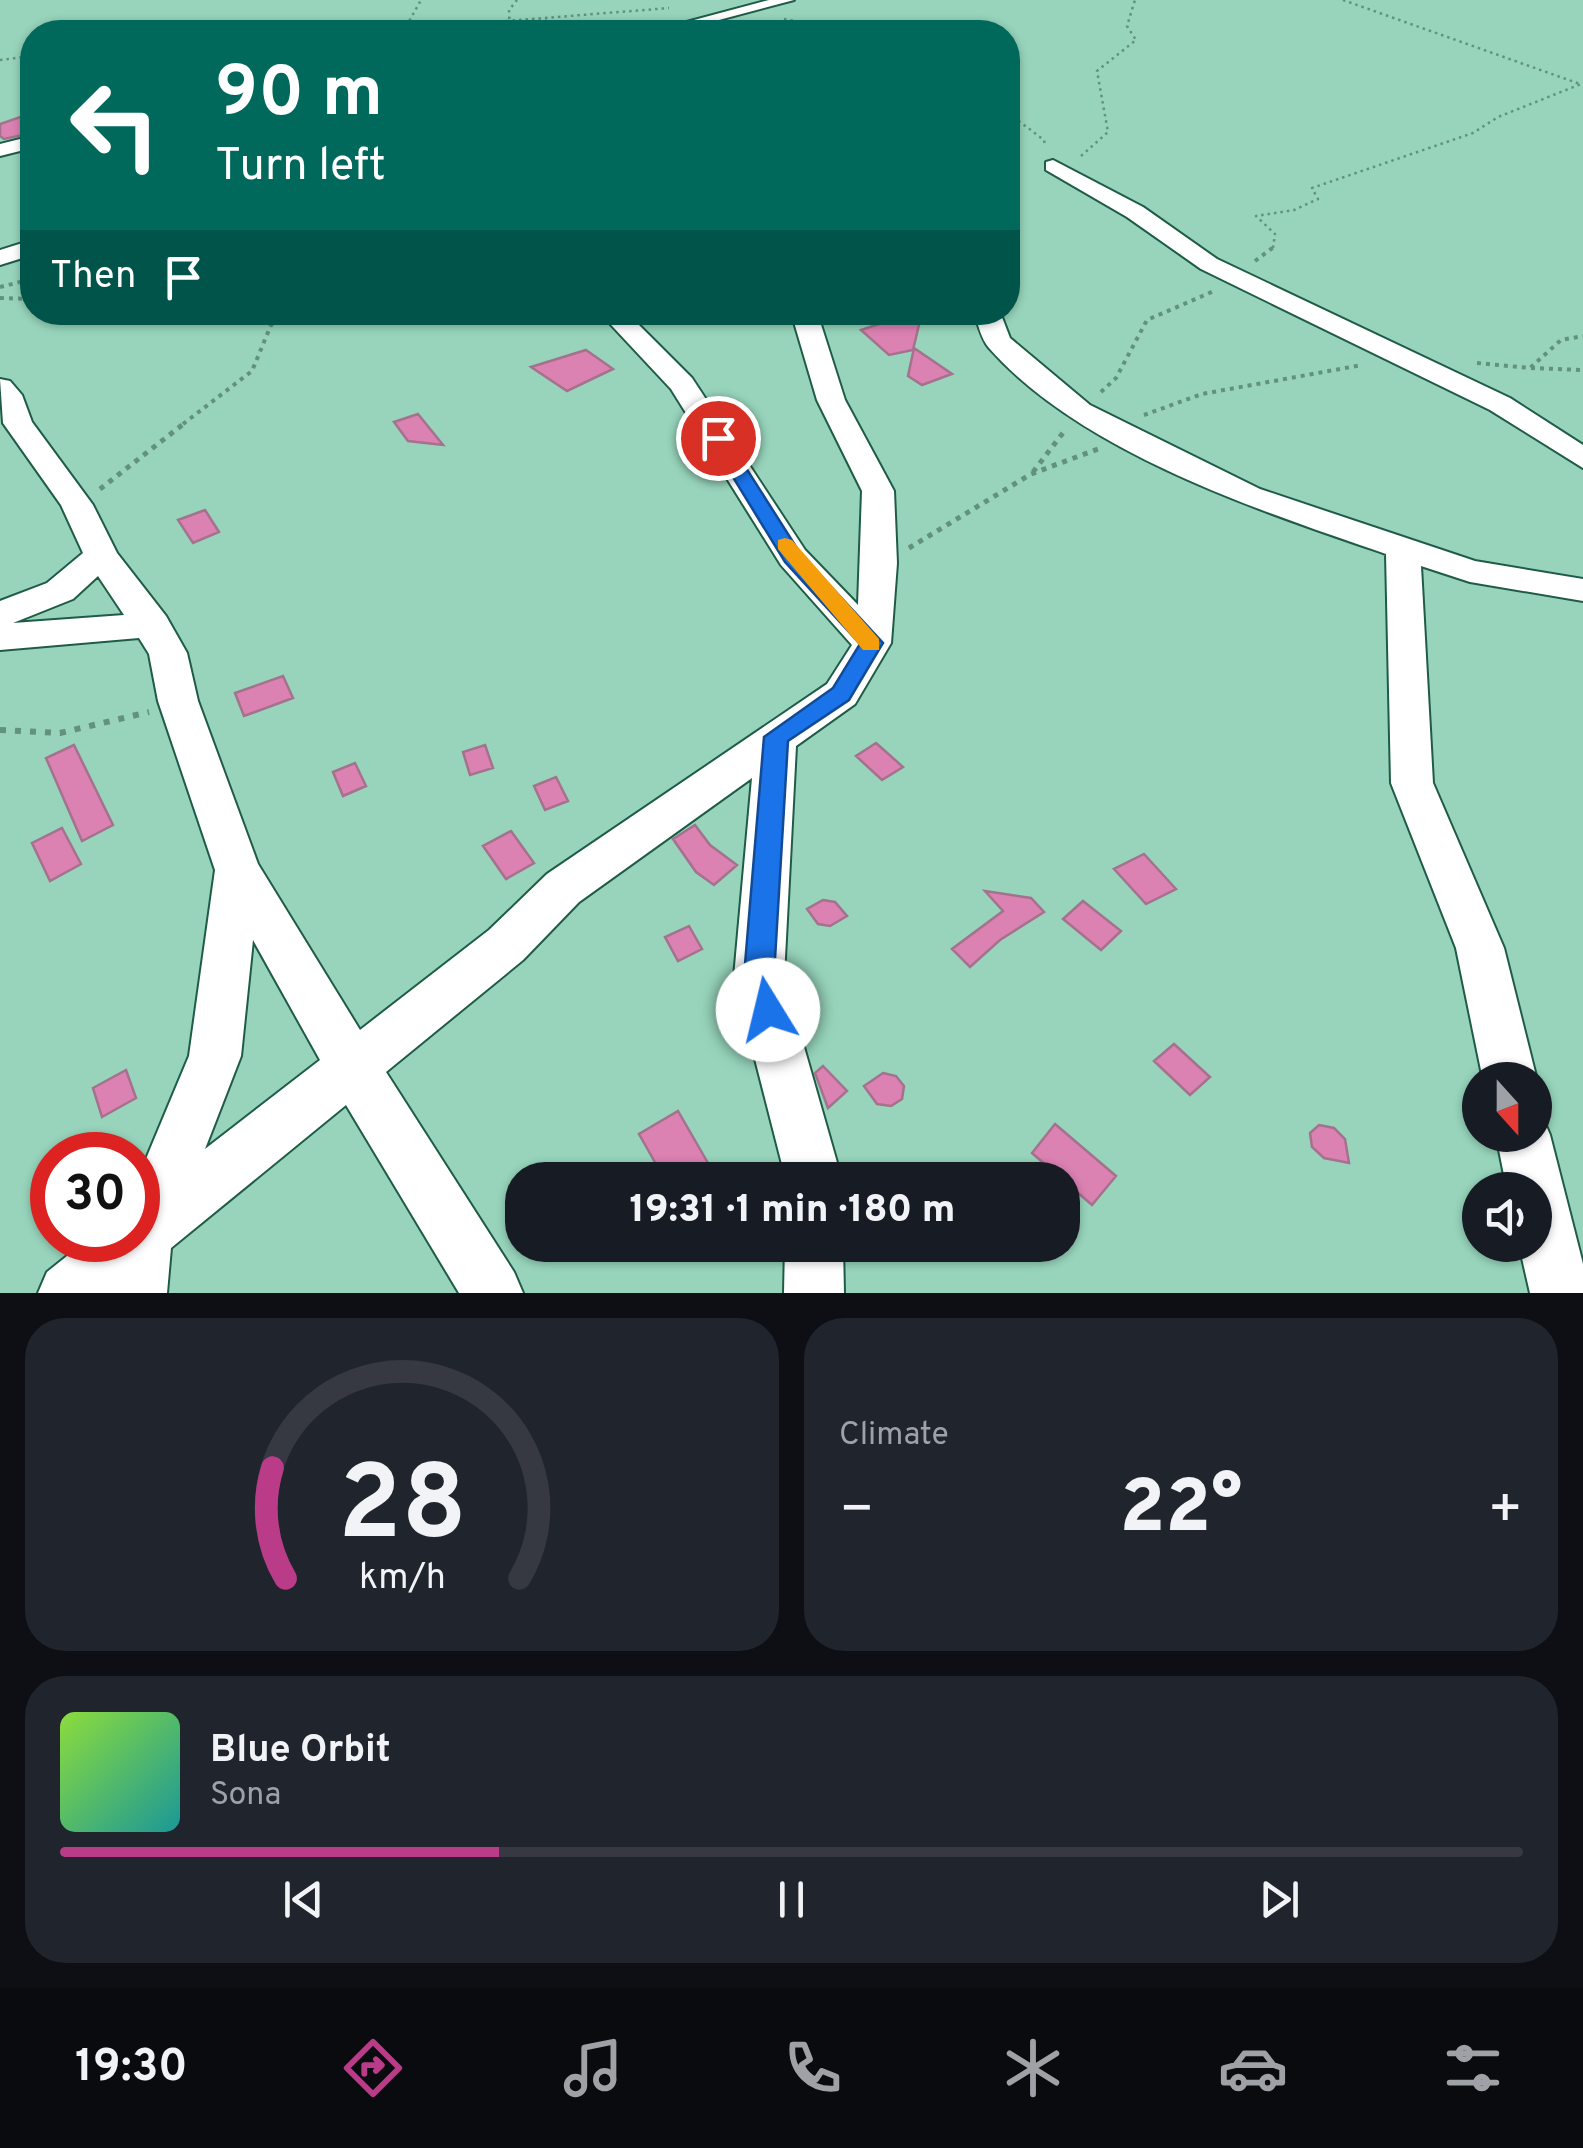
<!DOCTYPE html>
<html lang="en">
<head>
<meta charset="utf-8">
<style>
	body { margin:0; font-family:Overpass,sans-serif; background:#20242c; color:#f1f3f6; height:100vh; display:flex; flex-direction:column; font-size:38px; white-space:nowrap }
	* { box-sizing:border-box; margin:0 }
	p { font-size:32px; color:#9ea1a6 }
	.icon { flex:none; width:55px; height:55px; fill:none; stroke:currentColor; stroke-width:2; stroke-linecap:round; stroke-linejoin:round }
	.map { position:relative; height:1293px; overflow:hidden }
	.sheet { display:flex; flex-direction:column; gap:25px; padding:25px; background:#0d0f14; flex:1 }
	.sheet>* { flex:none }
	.hud { position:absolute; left:20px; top:20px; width:1000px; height:305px; border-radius:40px; box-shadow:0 2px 8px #0004; background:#00695c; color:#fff; overflow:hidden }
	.needle { width:65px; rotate:159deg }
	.fabs { position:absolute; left:1462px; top:1062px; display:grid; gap:20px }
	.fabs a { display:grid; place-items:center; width:90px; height:90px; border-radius:50%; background:#171b24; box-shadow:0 2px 8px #0004; font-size:50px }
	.speed { position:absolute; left:30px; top:1132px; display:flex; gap:20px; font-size:50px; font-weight:700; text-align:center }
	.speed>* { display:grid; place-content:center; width:130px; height:130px; border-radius:50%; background:#171b24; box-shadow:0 2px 8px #0004; line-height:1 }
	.speed .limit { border:15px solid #d22; background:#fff; color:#111 }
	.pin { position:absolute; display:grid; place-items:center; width:85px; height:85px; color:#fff; margin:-42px; border:5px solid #fff; border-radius:50%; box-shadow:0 2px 10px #0007 }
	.me { position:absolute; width:110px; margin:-55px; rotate:351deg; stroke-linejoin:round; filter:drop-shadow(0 0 8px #0008) }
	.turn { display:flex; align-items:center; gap:35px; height:210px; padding:0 30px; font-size:45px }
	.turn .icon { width:130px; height:130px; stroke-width:2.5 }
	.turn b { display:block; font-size:70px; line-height:85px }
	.then { display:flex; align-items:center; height:95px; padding:0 30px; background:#0003; gap:20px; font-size:38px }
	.big { font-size:75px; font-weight:800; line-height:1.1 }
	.sheet .widget { flex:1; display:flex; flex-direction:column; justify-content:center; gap:15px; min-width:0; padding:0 35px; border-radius:40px; background:#20242c }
	.sheet .dial { align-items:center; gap:0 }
	.dial svg { height:260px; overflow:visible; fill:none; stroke:#363941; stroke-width:7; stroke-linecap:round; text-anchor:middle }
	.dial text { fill:#f1f3f6; stroke:none }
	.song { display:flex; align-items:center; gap:30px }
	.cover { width:120px; height:120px; border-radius:15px; background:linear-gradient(135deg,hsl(90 70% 55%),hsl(180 70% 35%)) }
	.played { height:10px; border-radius:5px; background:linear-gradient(90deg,#ba3c89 30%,#363941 30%) }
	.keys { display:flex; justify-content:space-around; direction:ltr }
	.heat { display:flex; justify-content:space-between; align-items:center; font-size:55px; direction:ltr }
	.sheet .tiles { flex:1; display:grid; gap:25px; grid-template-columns:1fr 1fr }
	.widget:last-child { grid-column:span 2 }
	.trip { position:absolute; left:505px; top:1162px; width:575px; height:100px; border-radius:40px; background:#171b24; box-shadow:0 2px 8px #0004; font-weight:800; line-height:100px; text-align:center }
	.menu { display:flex; height:160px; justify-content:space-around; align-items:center; background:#090b0e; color:#9ea1a6 }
	.menu .icon { width:70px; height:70px }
	.menu .active { color:#ba3c89 }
	.menu b { font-size:45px; color:#f1f3f6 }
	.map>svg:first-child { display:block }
	.building { fill:#db82b2; stroke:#a4728c; stroke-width:2.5 }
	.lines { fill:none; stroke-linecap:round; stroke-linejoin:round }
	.minor-casing { stroke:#1f5c47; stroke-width:4 }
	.path-far3 { stroke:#62917e; stroke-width:2.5; stroke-dasharray:2.5 4; stroke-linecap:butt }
	.path-far2 { stroke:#62917e; stroke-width:4; stroke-dasharray:4 5; stroke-linecap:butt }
	.path-far1 { stroke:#62917e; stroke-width:5; stroke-dasharray:5 6; stroke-linecap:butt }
	.path { stroke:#62917e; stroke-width:6; stroke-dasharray:6 9; stroke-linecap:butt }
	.minor { fill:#fff; fill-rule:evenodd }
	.route { fill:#1a73e8; stroke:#114b97; stroke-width:2.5 }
	.slow { fill:#f59e0b }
</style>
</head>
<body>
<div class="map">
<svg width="1583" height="1293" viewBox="0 0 1583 1293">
	<rect width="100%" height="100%" fill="#97d4bb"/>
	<path class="building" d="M 32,113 L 32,133 L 4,139 L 0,136 L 0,124 Z
		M 915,312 L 922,312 L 913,350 L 889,355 L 861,330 Z
		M 914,348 L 952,374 L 922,385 L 908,376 Z
		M 586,350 L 613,369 L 567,391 L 531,367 Z
		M 418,414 L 443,445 L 408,441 L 394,422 Z
		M 205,510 L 219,532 L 193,543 L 178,520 Z
		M 283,676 L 293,698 L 244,716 L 235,693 Z
		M 876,743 L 903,767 L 882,780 L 856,756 Z
		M 74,745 L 113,825 L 82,841 L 46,758 Z
		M 485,745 L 493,768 L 470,775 L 463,752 Z
		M 355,763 L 366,786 L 343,796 L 333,772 Z
		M 556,777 L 568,801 L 545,810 L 534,786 Z
		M 695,825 L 710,845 L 737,865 L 714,885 L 696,872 L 673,839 Z
		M 62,828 L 81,864 L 50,881 L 32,843 Z
		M 511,831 L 534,863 L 506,879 L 483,846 Z
		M 1144,854 L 1176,889 L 1146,904 L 1114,869 Z
		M 985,891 L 1031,898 L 1044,912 L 1000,940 L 970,967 L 952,949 L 1003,911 Z
		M 823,900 L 835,902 L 847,916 L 830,926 L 818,924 L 807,909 Z
		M 1083,901 L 1121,931 L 1101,950 L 1063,919 Z
		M 689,926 L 702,949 L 678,961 L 665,937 Z
		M 1174,1044 L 1210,1077 L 1190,1095 L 1154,1061 Z
		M 823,1066 L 847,1091 L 828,1108 L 815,1073 Z
		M 126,1070 L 136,1098 L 102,1117 L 93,1088 Z
		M 883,1073 L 896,1076 L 904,1086 L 902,1099 L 891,1106 L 877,1104 L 864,1086 Z
		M 678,1111 L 712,1170 L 696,1180 L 665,1180 L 639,1134 Z
		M 1055,1124 L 1116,1176 L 1092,1205 L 1032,1153 Z
		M 1319,1125 L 1334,1128 L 1345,1139 L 1349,1163 L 1324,1158 L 1312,1147 L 1310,1133 Z"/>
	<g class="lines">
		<defs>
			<path id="minor" d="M 769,0 L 794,0 L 674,32 L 649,32 Z
				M 32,136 L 32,148 L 0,156 L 0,144 Z
				M 1053,160 L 1143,207 L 1217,259 L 1510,398 L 1583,445 L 1583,468 L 1490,410 L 1201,269 L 1127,217 L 1046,170 L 1046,162 Z
				M 32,240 L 32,255 L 0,265 L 0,250 Z
				M 599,312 L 626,312 L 692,378 L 805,550 L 858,605 L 862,491 L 817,400 L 791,312 L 817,312 L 845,400 L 894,491 L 897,563 L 891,643 L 855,704 L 796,746 L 784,977 L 842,1180 L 786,1180 L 734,977 L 752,778 L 579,902 L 523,960 L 386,1072 L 514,1272 L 523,1293 L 459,1293 L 346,1105 L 171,1248 L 167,1293 L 38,1293 L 47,1272 L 87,1240 L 138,1240 L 138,1178 L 189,1056 L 215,870 L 158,701 L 149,654 L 139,638 L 0,650 L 0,601 L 47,583 L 83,553 L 61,505 L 3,423 L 0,379 L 10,381 L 22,395 L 32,422 L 93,505 L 117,553 L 166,616 L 187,653 L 198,701 L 258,864 L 360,1030 L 489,930 L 547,874 L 827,684 L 852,645 L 781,565 L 671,389 ZM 98,576 L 124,615 L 13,623 L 73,599 ZM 253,940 L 320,1060 L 205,1149 L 241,1056 Z
				M 974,312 L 1000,312 L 1010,338 L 1090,405 L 1260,489 L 1475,561 L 1583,579 L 1583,601 L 1470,582 L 1421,566 L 1433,783 L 1504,948 L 1537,1080 L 1535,1084 L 1535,1080 L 1483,1080 L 1456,948 L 1391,783 L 1386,554 C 1258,510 1081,452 989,348 C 981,339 978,324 974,312 Z
				M 1535,1112 L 1542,1116 L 1550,1135 L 1583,1264 L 1583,1293 L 1530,1293 L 1519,1245 L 1535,1245 L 1535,1190 L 1507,1190 L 1496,1135 L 1535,1135 Z
				M 785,1245 L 843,1245 L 844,1293 L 784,1293 Z"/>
		</defs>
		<use href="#minor" class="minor-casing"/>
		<path class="path-far3" d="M 1343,0 L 1580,84
			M 532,19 L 635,32
			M 784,19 L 849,32
			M 218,32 L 305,24 L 414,24
			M 370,32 L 669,8
			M 403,32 L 421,0
			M 478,32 L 502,21
			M 510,32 L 509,10 L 517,0
			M 0,60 L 32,56
			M 1008,113 L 1044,140 L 1045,146
			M 1081,156 L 1108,132 L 1097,71 L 1136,40 L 1127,26 L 1135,0
			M 22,165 L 32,171
			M 1273,248 L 1275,234 L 1256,216 L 1294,210 L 1318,199 L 1312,188 L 1473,133 L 1498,117 L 1581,84"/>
		<path class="path-far2" d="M 1255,261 L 1275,246
			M 0,287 L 32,279
			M 0,298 L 32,299
			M 1477,363 L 1530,368 L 1561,340 L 1583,336
			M 1531,368 L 1583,370
			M 1101,392 L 1116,378 L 1147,320 L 1214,291
			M 1144,415 L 1202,394 L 1362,365
			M 183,424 L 252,371 L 271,325 L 301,312"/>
		<path class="path-far1" d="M 1033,472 L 1066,429
			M 100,489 L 186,422
			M 909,548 L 1031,474 L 1098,449"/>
		<path class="path" d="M 0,730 L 60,733 L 149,712"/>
		<use href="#minor" class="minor"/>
	</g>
	<path class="route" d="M 718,433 L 727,438 L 800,553 L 883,643 L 849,700 L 788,741 L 774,976 L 784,1010 L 779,1020 L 768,1025 L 757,1020 L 744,976 L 764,737 L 833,688 L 860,644 L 785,562 L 709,438 Z"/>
	<path class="slow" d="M 785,538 L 792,540 L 879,639 L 879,650 L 863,650 L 778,549 L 778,540 Z"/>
</svg>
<div class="fabs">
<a><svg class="needle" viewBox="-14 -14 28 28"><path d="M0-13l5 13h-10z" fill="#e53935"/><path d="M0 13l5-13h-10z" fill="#9ea1a6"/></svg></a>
<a><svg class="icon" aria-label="sound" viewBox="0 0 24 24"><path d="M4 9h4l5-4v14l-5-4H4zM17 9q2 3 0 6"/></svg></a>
</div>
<div class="speed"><div class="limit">30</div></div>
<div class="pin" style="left:718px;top:438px;background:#d93025"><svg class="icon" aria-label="arrive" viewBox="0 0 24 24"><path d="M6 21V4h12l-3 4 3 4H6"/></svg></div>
<svg class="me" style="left:768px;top:1010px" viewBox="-20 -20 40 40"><circle r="19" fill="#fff"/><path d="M0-13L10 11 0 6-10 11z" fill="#1a73e8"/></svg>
<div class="trip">19:31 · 1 min · 180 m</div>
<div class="hud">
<div class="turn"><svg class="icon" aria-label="left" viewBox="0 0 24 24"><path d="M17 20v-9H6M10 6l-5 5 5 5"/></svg><div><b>90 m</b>Turn left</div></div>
<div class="then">Then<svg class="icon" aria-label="arrive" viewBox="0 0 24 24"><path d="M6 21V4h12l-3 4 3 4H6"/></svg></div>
</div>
</div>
<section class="sheet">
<div class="tiles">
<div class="widget dial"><svg viewBox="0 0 100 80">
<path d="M14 69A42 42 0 1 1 86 69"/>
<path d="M14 69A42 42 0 0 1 10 35" stroke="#ba3c89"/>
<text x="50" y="56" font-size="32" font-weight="700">28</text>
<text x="50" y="72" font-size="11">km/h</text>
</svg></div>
<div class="widget"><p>Climate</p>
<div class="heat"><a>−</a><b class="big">22°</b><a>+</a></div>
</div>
<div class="widget">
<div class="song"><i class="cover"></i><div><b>Blue Orbit</b><p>Sona</p></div></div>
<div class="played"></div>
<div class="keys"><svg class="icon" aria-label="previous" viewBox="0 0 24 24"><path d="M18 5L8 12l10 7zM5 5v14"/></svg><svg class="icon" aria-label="pause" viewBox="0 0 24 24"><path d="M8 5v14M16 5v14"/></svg><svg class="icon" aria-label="next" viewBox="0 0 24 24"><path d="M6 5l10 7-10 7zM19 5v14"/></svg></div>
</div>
</div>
</section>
<nav class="menu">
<b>19:30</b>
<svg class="icon active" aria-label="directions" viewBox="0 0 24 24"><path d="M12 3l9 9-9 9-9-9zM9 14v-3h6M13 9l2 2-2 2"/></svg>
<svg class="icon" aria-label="music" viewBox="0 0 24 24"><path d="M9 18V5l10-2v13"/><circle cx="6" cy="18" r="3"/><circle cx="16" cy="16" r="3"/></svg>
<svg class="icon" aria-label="phone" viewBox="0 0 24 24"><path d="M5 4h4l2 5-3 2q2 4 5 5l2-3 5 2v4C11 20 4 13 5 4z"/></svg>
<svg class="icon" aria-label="climate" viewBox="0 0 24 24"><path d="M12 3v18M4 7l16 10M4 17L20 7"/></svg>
<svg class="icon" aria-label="car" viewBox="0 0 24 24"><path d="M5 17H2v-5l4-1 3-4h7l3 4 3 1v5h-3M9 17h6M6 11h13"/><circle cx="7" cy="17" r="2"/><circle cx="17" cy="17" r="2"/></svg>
<svg class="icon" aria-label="filters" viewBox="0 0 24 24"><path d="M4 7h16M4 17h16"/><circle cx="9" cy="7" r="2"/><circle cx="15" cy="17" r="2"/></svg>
</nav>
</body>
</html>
